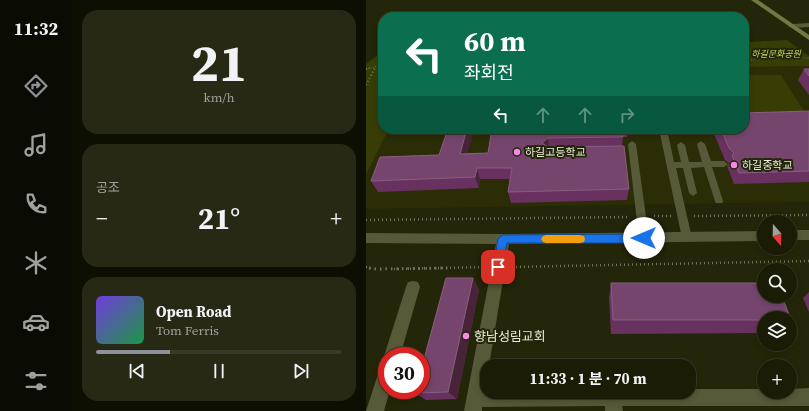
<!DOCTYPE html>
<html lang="ko">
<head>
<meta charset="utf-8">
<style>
	body { margin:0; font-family:"Source Serif 4","Noto Sans KR",serif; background:#272914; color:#f1f3f6; height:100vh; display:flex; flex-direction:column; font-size:15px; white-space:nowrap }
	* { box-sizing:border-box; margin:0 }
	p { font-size:13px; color:#9fa19b }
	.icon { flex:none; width:22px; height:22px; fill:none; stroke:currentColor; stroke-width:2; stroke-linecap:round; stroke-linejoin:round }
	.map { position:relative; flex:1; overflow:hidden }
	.sheet { display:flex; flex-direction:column; gap:10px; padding:10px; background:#0e0f03; width:294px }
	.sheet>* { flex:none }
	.banner { position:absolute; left:12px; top:12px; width:371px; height:122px; border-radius:16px; box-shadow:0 2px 6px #0003,0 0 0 1px #383a28; background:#0b6e4f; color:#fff; overflow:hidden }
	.needle { width:26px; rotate:160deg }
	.buttons { position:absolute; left:391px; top:215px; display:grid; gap:8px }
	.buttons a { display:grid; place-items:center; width:40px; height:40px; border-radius:50%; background:#1a1c06; box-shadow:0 2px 6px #0003,0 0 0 1px #383a28; font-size:20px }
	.speed { position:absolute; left:12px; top:347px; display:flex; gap:8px; font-size:20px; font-weight:700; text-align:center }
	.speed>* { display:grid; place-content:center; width:52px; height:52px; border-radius:50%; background:#1a1c06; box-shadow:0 2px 6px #0003,0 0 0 1px #383a28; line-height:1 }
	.speed .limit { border:6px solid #d22; background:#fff; color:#111 }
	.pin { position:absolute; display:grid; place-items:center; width:34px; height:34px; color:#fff; margin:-17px; border-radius:8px; box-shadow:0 2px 6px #0006 }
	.me { position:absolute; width:44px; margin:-22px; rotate:270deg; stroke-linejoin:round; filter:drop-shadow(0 0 3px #0008) }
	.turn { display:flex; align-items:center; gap:14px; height:84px; padding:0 20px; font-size:18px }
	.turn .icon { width:52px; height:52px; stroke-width:2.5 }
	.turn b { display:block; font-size:28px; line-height:34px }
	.lanes { display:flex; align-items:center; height:38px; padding:0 20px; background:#0003; justify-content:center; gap:20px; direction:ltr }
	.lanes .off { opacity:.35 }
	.big { font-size:30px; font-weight:700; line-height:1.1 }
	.sheet .tile { flex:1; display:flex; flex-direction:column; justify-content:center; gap:6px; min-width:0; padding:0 14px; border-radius:16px; background:#272914 }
	.sheet .dial { align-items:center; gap:0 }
	.dial b { font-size:52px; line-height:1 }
	.song { display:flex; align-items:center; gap:12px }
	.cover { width:48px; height:48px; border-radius:6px; background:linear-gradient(135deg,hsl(260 70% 55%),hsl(140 70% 35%)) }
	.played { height:4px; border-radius:2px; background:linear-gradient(90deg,#8c9099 30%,#383a28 30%) }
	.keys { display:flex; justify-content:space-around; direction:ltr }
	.heat { display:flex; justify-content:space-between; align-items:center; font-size:22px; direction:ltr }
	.trip { position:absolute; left:114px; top:359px; width:216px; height:40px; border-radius:16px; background:#1a1c06; box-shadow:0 2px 6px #0003,0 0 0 1px #383a28; font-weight:700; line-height:40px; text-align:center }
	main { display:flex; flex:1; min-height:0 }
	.dock { display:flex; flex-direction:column; width:72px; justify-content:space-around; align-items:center; background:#0a0b02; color:#9fa19b }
	.dock .icon { width:28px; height:28px }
	.dock .active { color:#8c9099 }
	.dock b { font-size:18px; color:#f1f3f6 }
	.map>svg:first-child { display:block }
	.built { fill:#2a2d06 }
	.green { fill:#383d06 }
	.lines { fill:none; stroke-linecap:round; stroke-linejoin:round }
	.path-far3 { stroke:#73765d; stroke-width:1.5; stroke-dasharray:0.5 2; stroke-linecap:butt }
	.path-far2 { stroke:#73765d; stroke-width:2; stroke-dasharray:1 2.5; stroke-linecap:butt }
	.path-far1 { stroke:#73765d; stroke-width:2.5; stroke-dasharray:1 3; stroke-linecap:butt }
	.path { stroke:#73765d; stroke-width:3; stroke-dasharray:1.5 4; stroke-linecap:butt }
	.lane { fill:#565a39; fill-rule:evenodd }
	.street { fill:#565a39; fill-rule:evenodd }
	.secondary { fill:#717842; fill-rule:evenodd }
	.wall { fill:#693160 }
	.shaded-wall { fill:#472437 }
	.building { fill:#76456d; stroke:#885f7e }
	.route { fill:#1a73e8; stroke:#114b97 }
	.slow { fill:#f59e0b }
	.poi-dot { fill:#f987e8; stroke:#232608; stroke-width:1.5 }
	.labels { text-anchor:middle; stroke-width:4; stroke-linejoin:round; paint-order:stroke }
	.far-park-label { font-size:9px; font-style:italic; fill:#c8d460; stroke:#232608 }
	.poi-label { font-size:11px; fill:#e8ebd9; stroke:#232608; text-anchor:start }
	.near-poi-label { font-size:13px; fill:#e8ebd9; stroke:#232608; text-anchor:start }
</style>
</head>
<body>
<main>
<nav class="dock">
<b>11:32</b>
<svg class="icon active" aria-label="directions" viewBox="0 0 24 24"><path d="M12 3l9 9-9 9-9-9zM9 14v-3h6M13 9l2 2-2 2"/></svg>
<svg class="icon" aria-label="music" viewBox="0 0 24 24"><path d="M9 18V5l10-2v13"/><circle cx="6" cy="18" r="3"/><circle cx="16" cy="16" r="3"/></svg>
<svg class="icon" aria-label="phone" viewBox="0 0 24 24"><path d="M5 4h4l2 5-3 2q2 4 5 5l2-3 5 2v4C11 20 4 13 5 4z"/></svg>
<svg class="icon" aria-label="climate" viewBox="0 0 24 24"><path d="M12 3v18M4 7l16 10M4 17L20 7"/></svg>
<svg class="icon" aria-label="car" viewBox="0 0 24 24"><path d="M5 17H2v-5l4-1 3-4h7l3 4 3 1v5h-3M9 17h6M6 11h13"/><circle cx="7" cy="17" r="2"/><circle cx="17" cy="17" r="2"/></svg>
<svg class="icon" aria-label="filters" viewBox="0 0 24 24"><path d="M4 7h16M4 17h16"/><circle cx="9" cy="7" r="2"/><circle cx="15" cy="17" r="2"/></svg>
</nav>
<section class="sheet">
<div class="tile dial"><b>21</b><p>km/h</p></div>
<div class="tile"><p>공조</p>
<div class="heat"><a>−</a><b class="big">21°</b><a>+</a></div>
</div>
<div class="tile">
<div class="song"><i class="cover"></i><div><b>Open Road</b><p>Tom Ferris</p></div></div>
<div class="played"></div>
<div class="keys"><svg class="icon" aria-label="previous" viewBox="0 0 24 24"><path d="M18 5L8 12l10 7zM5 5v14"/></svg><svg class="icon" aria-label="pause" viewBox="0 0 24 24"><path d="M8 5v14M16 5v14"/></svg><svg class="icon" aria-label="next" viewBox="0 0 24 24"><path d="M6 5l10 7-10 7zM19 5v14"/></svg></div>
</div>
</section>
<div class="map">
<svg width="443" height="411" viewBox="0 0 443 411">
	<rect width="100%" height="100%" fill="#232608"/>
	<path class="built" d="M 443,66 L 443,202 L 0,209 L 0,175 L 23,129 L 378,129 L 378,67 Z"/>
	<path class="green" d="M 421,40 L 443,56 L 443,66 L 378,67 L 378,41 L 384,42 Z
		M 17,51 L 17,129 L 23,129 L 0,175 L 0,64 Z
		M 378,75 L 415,75 L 439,113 L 378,114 Z"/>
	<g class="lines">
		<path class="path-far3" d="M 378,61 L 405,57 L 443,58
			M 0,69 L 17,65
			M 8,69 L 10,66"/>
		<path class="path-far2" d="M 0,69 L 4,68
			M 0,85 L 9,68"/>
		<path class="path-far1" d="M 288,216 L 305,216
			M 328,216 L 443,215
			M 0,220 L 263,217
			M 0,267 L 8,269
			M 146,267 L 443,261
			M 28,269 L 119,267"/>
		<path class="path" d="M 3,268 L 10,269 L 82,268"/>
		<path class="lane" d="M 293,129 L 301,129 L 308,162 L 315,162 L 311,145 L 315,142 L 319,145 L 323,162 L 336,162 L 331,144 L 335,141 L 339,144 L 345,161 L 358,161 L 362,164 L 358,167 L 346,167 L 357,201 L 356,203 L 350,203 L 349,201 L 338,167 L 325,168 L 331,193 L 327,196 L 323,193 L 317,168 L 310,168 L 326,238 L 324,241 L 321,242 L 318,241 L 316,238 Z
			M 266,141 L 270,144 L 283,239 L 281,242 L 278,243 L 275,242 L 273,239 L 262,144 Z"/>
		<path class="street" d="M 443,23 L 443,27 L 426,28 L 422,26 L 426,24 Z
			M 424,230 L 443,230 L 443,240 L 424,240 Z
			M 398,231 L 398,241 L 143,244 L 123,366 L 121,366 L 119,389 L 121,389 L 121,392 L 323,392 L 323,389 L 398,389 L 398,392 L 424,392 L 424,389 L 443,388 L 443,406 L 256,406 L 257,411 L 239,411 L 239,406 L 116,407 L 116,411 L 98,411 L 130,244 L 0,243 L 0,233 L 137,234 Z
			M 47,281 L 52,282 L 54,287 L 34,356 L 21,356 L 21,362 L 18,356 L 40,287 L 42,282 Z
			M 21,363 L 21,390 L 24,390 L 18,411 L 0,411 L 15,365 Z"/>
		<path class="secondary" d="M 385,0 L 392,0 L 443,35 L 443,40 Z"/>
	</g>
	<path class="wall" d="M 438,69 L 443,69 L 443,95 L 432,80 Z
		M 443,111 L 443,182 L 368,184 L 361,166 L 363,163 L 359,160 L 346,129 L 378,129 Z
		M 82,129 L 108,129 L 101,153 L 122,153 L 126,129 L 262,129 L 261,137 L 257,137 L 256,146 L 263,189 L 261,200 L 145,203 L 142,192 L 144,179 L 114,179 L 113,188 L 12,192 L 5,181 L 73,155 Z
		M 107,278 L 113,290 L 91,399 L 60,400 L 49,393 Z
		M 245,283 L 398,283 L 398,296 L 416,296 L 425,320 L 424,320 L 424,318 L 398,318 L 398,333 L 245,334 L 243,298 Z
		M 443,292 L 443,312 L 437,298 Z"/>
	<path class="shaded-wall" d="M 101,129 L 108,129 L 98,165 L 94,154 Z
		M 182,138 L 183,150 L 176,143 Z
		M 111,168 L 114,179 L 113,188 L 109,177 Z
		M 107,278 L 113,290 L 91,399 L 82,392 Z"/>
	<path class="building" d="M 438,69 L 443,69 L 443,76 Z
		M 443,111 L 443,171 L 373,173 L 366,155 L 368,153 L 363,148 L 355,129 L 378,129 L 378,113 Z
		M 82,129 L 101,129 L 94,154 L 122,153 L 126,129 L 256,129 L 257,137 L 182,138 L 176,143 L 182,147 L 258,146 L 263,189 L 142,192 L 146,168 L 111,168 L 109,177 L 5,181 L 14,157 L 73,155 Z
		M 80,278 L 107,278 L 82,392 L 49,393 L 49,390 L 55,390 L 55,370 Z
		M 245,283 L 398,283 L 398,296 L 416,296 L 425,320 L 424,320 L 424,318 L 398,318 L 398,320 L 247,320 Z"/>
	<path class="route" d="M 278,234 L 282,236 L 283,238 L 282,241 L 278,243 L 141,243 L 136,270 L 132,271 L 129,270 L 127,267 L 132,239 L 134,237 L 137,235 Z"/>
	<path class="slow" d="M 180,235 L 214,235 L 218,236 L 219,239 L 218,242 L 214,243 L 180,243 L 177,242 L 175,239 L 177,236 Z"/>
	<g class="poi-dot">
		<circle cx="151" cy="152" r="4"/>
		<circle cx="368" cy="165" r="4"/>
		<circle cx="100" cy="336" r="4"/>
	</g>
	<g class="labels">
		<g class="far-park-label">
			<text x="410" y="57">하길문화공원</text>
		</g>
		<g class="poi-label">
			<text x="159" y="156">하길고등학교</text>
			<text x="376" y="169">하길중학교</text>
		</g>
		<g class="near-poi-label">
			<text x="108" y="341">향남성림교회</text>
		</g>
	</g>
</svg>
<div class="buttons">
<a><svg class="needle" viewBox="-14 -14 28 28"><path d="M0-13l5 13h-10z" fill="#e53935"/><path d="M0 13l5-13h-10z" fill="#9fa19b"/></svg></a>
<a><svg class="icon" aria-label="search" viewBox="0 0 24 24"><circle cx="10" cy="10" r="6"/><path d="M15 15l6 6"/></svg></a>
<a><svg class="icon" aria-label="layers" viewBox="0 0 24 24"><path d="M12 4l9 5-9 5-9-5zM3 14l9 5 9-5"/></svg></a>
<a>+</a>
</div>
<div class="speed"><div class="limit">30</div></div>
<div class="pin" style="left:132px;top:267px;background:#d93025"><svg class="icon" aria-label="arrive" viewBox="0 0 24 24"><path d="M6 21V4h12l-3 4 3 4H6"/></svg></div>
<svg class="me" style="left:278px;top:238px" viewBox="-20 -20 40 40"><circle r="19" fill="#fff"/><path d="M0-13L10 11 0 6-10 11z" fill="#1a73e8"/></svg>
<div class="trip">11:33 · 1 분 · 70 m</div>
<div class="banner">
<div class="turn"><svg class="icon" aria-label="left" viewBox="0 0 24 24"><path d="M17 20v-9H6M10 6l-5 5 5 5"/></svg><div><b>60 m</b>좌회전</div></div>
<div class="lanes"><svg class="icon" aria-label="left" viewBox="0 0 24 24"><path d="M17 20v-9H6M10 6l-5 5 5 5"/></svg><svg class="icon off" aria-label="ahead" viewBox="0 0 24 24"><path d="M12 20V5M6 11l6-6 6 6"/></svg><svg class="icon off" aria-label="ahead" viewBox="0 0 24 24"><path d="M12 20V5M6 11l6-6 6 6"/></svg><svg class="icon off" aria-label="right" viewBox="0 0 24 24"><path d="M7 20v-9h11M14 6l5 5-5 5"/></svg></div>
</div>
</div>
</main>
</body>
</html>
